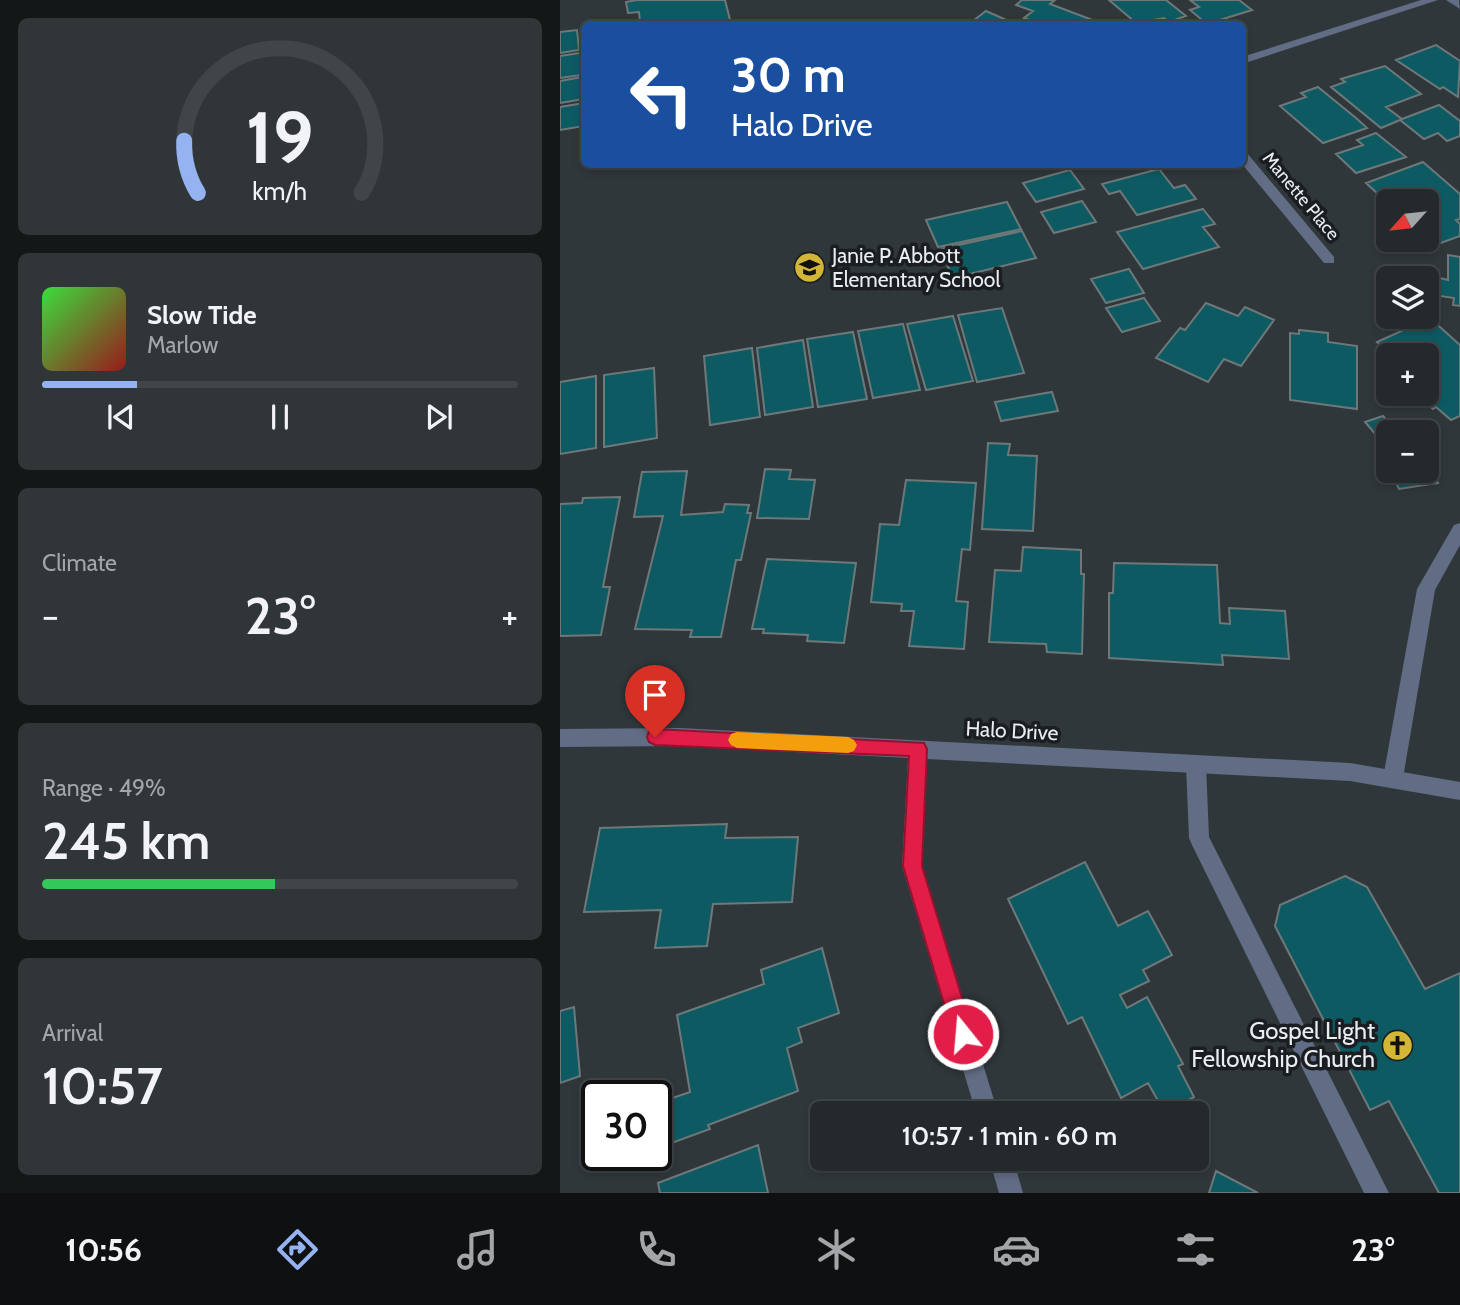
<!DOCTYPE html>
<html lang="en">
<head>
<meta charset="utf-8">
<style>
	body { margin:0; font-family:Cabin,sans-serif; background:#303538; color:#f1f3f6; height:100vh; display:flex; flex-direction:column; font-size:26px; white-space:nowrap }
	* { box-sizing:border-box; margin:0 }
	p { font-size:23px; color:#a3a6a9 }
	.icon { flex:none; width:38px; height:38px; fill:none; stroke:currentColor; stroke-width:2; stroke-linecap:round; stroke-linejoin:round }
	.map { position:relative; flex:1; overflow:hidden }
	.sheet { display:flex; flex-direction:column; gap:18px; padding:18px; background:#141718; width:560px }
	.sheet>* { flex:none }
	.guide { position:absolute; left:21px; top:21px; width:665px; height:147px; border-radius:10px; box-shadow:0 4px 10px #0003,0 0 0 2px #414548; background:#1a4fa0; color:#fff; overflow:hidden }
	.needle { width:46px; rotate:243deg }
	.buttons { position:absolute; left:816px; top:189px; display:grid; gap:14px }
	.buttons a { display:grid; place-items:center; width:63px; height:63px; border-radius:10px; background:#24292c; box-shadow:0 4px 10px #0003,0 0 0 2px #414548; font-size:35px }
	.speed { position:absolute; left:21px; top:1080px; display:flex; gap:14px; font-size:35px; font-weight:700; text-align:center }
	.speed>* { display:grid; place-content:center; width:91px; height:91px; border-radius:50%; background:#24292c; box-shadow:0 4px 10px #0003,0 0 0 2px #414548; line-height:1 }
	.speed .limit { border:4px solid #111; border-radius:10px; background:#fff; color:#111 }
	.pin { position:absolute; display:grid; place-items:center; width:60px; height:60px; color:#fff; margin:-72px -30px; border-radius:50% 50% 50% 0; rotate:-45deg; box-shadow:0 0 7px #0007 }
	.pin .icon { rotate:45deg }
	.me { position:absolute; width:77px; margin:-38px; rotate:343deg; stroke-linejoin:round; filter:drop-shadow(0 0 5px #0008) }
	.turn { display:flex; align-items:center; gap:24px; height:147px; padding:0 35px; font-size:32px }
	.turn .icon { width:91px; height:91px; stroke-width:2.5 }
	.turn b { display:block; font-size:49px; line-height:60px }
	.big { font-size:52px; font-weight:600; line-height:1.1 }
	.sheet .card { flex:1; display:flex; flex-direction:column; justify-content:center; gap:10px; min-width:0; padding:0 24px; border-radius:10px; background:#303538 }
	.sheet .dial { align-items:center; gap:0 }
	.dial svg { height:182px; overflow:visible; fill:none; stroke:#414548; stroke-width:7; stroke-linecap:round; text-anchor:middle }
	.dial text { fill:#f1f3f6; stroke:none }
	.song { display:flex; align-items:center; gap:21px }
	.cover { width:84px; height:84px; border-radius:10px; background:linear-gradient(135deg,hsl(120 70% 55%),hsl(0 70% 35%)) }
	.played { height:7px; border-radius:4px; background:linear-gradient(90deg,#95b2f1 20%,#414548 20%) }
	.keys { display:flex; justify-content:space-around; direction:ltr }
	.heat { display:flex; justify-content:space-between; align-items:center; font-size:38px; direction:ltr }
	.charge { height:10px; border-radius:5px; background:linear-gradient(90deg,#34c759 49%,#414548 0) }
	.trip { position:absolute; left:250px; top:1101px; width:399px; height:70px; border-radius:10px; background:#24292c; box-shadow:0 4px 10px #0003,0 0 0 2px #414548; font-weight:600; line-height:70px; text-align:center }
	.tabs { display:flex; height:112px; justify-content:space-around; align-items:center; background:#0e1012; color:#a3a6a9 }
	.tabs .icon { width:49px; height:49px }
	.tabs .on { color:#95b2f1 }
	.tabs b { font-size:32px; color:#f1f3f6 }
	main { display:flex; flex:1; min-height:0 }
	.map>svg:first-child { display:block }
	.building { fill:#0e5a63; stroke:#6e7879; stroke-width:2 }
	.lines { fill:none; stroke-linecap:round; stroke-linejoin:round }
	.service { fill:#616d84; fill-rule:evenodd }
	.minor { fill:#616d84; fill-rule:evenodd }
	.route { fill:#e11d48; stroke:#92132f; stroke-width:2 }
	.slow { fill:#f59e0b }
	.labels { text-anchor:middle; stroke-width:7; stroke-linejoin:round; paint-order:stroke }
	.far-street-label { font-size:18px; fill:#e9eef1; stroke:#1b1e20 }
	.poi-label { font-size:21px; fill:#e9eef1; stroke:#1b1e20; text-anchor:start }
	.street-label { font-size:21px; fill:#e9eef1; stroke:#1b1e20 }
	.near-poi-label { font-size:24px; fill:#e9eef1; stroke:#1b1e20; text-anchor:end }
</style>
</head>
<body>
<main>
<section class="sheet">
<div class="card dial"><svg viewBox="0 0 100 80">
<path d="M14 69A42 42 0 1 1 86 69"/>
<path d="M14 69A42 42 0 0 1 8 46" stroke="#95b2f1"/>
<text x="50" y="56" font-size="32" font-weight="700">19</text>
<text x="50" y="72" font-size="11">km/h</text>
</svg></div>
<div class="card">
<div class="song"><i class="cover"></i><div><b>Slow Tide</b><p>Marlow</p></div></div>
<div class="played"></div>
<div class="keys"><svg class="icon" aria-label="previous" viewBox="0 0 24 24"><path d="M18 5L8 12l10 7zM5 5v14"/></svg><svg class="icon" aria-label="pause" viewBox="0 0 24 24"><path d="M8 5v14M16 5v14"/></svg><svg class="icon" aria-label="next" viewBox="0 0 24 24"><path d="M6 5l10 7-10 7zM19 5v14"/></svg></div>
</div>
<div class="card"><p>Climate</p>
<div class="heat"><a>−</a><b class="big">23°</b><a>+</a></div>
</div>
<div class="card"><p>Range · 49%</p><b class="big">245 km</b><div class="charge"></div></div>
<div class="card"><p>Arrival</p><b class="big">10:57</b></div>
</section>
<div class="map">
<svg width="900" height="1193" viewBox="0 0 900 1193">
	<rect width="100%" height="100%" fill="#30373b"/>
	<path class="building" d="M 77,0 L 165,0 L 171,24 L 71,24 L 80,22 L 79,12 L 68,13 L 66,2 Z
		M 462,0 L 495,0 L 490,4 L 543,24 L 481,24 L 464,18 L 473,11 L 456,5 Z
		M 549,0 L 606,0 L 626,16 L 609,22 L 604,18 L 576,23 Z
		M 630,0 L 679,0 L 692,10 L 647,24 L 630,10 L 639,7 Z
		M 426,11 L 451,22 L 447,24 L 409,24 Z
		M 17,30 L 19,50 L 0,53 L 0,32 Z
		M 876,45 L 900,61 L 898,97 L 883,87 L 880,89 L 836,60 Z
		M 20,53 L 21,75 L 0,78 L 0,56 Z
		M 825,66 L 861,94 L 826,107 L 842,119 L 879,105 L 900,121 L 900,136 L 887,141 L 878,133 L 864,139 L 840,120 L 821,128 L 771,87 L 785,82 L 781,79 Z
		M 22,77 L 24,99 L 0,103 L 0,81 Z
		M 758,87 L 796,118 L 807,128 L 763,143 L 720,106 L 746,97 L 741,93 Z
		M 24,103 L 24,126 L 0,130 L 0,107 Z
		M 816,133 L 846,157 L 796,173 L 776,154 L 803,145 L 797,140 Z
		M 863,162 L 900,194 L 900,219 L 896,220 L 900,224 L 900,236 L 875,245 L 866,237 L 866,201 L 828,203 L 806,183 Z
		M 599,169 L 614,188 L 625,185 L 636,199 L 577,215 L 560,191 L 549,194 L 542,184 Z
		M 510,170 L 524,189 L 476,202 L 463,183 Z
		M 522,201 L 536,222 L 494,233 L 481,212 Z
		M 447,202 L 461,229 L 378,247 L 366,220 Z
		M 643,209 L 655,224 L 643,227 L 659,247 L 583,269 L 557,232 Z
		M 462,231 L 476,258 L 393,278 L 380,249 Z
		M 888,255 L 900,257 L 900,306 L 893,305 L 894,298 L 880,296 L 880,278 L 888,280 Z
		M 569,269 L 584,293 L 546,303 L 531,279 Z
		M 584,298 L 600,321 L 562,332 L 546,308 Z
		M 646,303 L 678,316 L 685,307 L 714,320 L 681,366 L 664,359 L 648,382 L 596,358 L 620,328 L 625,330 Z
		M 442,308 L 464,373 L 417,382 L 398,315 Z
		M 393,316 L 413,381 L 366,390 L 347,324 Z
		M 870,318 L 900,345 L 900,416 L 891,420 L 876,407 L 873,409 L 856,394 L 866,394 L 866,355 L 832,355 L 817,342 Z
		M 343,324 L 360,390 L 313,398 L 298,331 Z
		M 739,330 L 768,333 L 768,342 L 797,346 L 797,409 L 730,400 L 730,333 L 739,334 Z
		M 293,332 L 307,399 L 258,407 L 247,339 Z
		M 243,340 L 253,407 L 205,415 L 197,348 Z
		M 192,348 L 200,417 L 150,425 L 144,356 Z
		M 94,368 L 97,438 L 44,447 L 44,375 Z
		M 36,376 L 36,448 L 0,454 L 0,382 Z
		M 492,392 L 498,411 L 441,421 L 435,402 Z
		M 823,416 L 837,432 L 828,432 L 828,449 L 805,422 Z
		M 428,443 L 450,444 L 448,455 L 477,456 L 473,531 L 422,529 Z
		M 866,459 L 878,483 L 839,489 L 830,471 L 866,471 Z
		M 205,469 L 231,470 L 229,479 L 255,480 L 249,519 L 197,518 Z
		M 127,471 L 121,515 L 163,512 L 165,504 L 189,505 L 187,513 L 191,513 L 181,560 L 176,560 L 161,637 L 130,637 L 132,630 L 75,629 L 103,516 L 74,517 L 82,472 Z
		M 346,480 L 416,483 L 410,550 L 402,549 L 396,601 L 408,602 L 404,649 L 349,646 L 354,611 L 341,611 L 342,604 L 311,602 L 320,524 L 339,525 Z
		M 60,497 L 43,587 L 50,587 L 41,635 L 0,636 L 0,504 L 22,503 L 23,498 Z
		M 463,547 L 521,550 L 521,574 L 524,574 L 522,654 L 487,652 L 486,644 L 429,642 L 435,570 L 461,571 Z
		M 207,559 L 296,563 L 284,643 L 247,641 L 248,635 L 203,633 L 204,629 L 192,629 Z
		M 554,563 L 657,565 L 660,623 L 670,624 L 669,608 L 725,611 L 729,659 L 662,655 L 663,665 L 549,658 L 549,593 L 553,593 Z
		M 167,824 L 165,838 L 238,837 L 232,902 L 153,904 L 147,946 L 95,948 L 101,910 L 24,912 L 40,828 Z
		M 525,862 L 558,926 L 588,911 L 612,955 L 583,970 L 589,981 L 560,995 L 567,1008 L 587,997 L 623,1064 L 618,1066 L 634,1097 L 605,1113 L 588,1083 L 561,1098 L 522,1017 L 508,1024 L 448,899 Z
		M 785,876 L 807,887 L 865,989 L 900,973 L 900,1193 L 879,1193 L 829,1101 L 810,1110 L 715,926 L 720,905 Z
		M 262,948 L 279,1013 L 238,1028 L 242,1042 L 227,1048 L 238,1091 L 148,1125 L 150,1129 L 109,1144 L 101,1102 L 130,1092 L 117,1015 L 204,984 L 201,970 Z
		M 14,1007 L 20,1076 L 0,1083 L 0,1011 Z
		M 198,1145 L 208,1193 L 100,1193 L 98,1183 Z
		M 656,1171 L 698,1193 L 649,1193 Z"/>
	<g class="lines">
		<path class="service" d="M 900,523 L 900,545 L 875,590 L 843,778 L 840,784 L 833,787 L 826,784 L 823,778 L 857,589 L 894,525 Z
			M 636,756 L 643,759 L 646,765 L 649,837 L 829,1193 L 804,1193 L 632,845 L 629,838 L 626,765 L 629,759 Z"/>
		<path class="minor" d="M 861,0 L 878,0 L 682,64 L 682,57 Z
			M 886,0 L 899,0 L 900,9 Z
			M 682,152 L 687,153 L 774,257 L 774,263 L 764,263 L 682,164 Z
			M 120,728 L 790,763 L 900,782 L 900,800 L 790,781 L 367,759 L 362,866 L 438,1113 L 416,1113 L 342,866 L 348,758 L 120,746 L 0,747 L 0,729 Z
			M 429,1158 L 453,1158 L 463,1193 L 439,1193 Z"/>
	</g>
	<path class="route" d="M 95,729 L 364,743 L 367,749 L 362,866 L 413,1034 L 410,1041 L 403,1044 L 396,1041 L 393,1034 L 343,866 L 349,756 L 95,745 L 89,742 L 87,737 L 89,731 Z"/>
	<path class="slow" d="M 177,732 L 288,737 L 294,740 L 297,745 L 294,751 L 288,753 L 177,748 L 171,745 L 168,740 L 171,734 Z"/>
	<defs>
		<symbol id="school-disc" viewBox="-11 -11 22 22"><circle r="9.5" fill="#d3b635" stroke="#1b1e20"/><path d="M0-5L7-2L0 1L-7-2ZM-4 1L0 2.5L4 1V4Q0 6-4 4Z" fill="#111"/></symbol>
		<symbol id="church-disc" viewBox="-11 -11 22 22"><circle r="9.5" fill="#d3b635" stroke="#1b1e20"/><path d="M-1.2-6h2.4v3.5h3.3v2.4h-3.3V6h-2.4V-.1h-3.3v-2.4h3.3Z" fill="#111"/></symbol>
	</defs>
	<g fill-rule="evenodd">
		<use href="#school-disc" x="232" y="250" width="35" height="35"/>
		<use href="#church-disc" x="820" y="1028" width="35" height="35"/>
	</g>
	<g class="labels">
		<g class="far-street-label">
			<text transform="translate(741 196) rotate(50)" y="6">Manette Place</text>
		</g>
		<g class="poi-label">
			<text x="272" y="263">Janie P. Abbott<tspan x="272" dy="24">Elementary School</tspan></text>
		</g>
		<g class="street-label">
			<text transform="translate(452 731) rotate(3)" y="7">Halo Drive</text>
		</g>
		<g class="near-poi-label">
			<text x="815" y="1039">Gospel Light<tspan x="815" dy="28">Fellowship Church</tspan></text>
		</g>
	</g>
</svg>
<div class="buttons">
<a><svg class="needle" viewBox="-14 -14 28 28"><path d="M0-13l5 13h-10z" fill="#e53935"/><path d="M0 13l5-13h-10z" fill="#a3a6a9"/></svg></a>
<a><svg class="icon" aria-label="layers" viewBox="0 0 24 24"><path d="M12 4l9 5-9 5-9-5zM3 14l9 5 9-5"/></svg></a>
<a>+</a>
<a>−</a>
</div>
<div class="speed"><div class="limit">30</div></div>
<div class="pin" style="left:95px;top:737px;background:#d93025"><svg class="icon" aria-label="arrive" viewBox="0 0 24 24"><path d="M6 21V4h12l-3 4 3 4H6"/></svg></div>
<svg class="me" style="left:403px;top:1034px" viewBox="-20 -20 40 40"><circle r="17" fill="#e11d48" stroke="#fff" stroke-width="3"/><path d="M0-11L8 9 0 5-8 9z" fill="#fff"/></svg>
<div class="trip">10:57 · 1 min · 60 m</div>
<div class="guide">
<div class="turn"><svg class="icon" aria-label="left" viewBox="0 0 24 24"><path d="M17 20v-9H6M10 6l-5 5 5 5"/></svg><div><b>30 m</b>Halo Drive</div></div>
</div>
</div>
</main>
<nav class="tabs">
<b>10:56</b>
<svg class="icon on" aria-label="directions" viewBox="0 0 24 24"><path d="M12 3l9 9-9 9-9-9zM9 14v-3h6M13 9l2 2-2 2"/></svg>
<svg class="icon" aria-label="music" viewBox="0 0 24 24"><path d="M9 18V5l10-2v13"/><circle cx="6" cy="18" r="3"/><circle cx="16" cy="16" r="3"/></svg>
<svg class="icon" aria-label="phone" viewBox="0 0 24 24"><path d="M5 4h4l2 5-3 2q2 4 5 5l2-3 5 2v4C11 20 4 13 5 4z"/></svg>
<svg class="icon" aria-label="climate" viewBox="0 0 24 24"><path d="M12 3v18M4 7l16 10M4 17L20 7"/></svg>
<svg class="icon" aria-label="car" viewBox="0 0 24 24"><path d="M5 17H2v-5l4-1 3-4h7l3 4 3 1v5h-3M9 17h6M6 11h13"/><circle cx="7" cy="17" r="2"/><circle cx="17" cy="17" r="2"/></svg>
<svg class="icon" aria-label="filters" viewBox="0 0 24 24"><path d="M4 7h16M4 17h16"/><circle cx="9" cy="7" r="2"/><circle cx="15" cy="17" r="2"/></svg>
<b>23°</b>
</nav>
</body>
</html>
